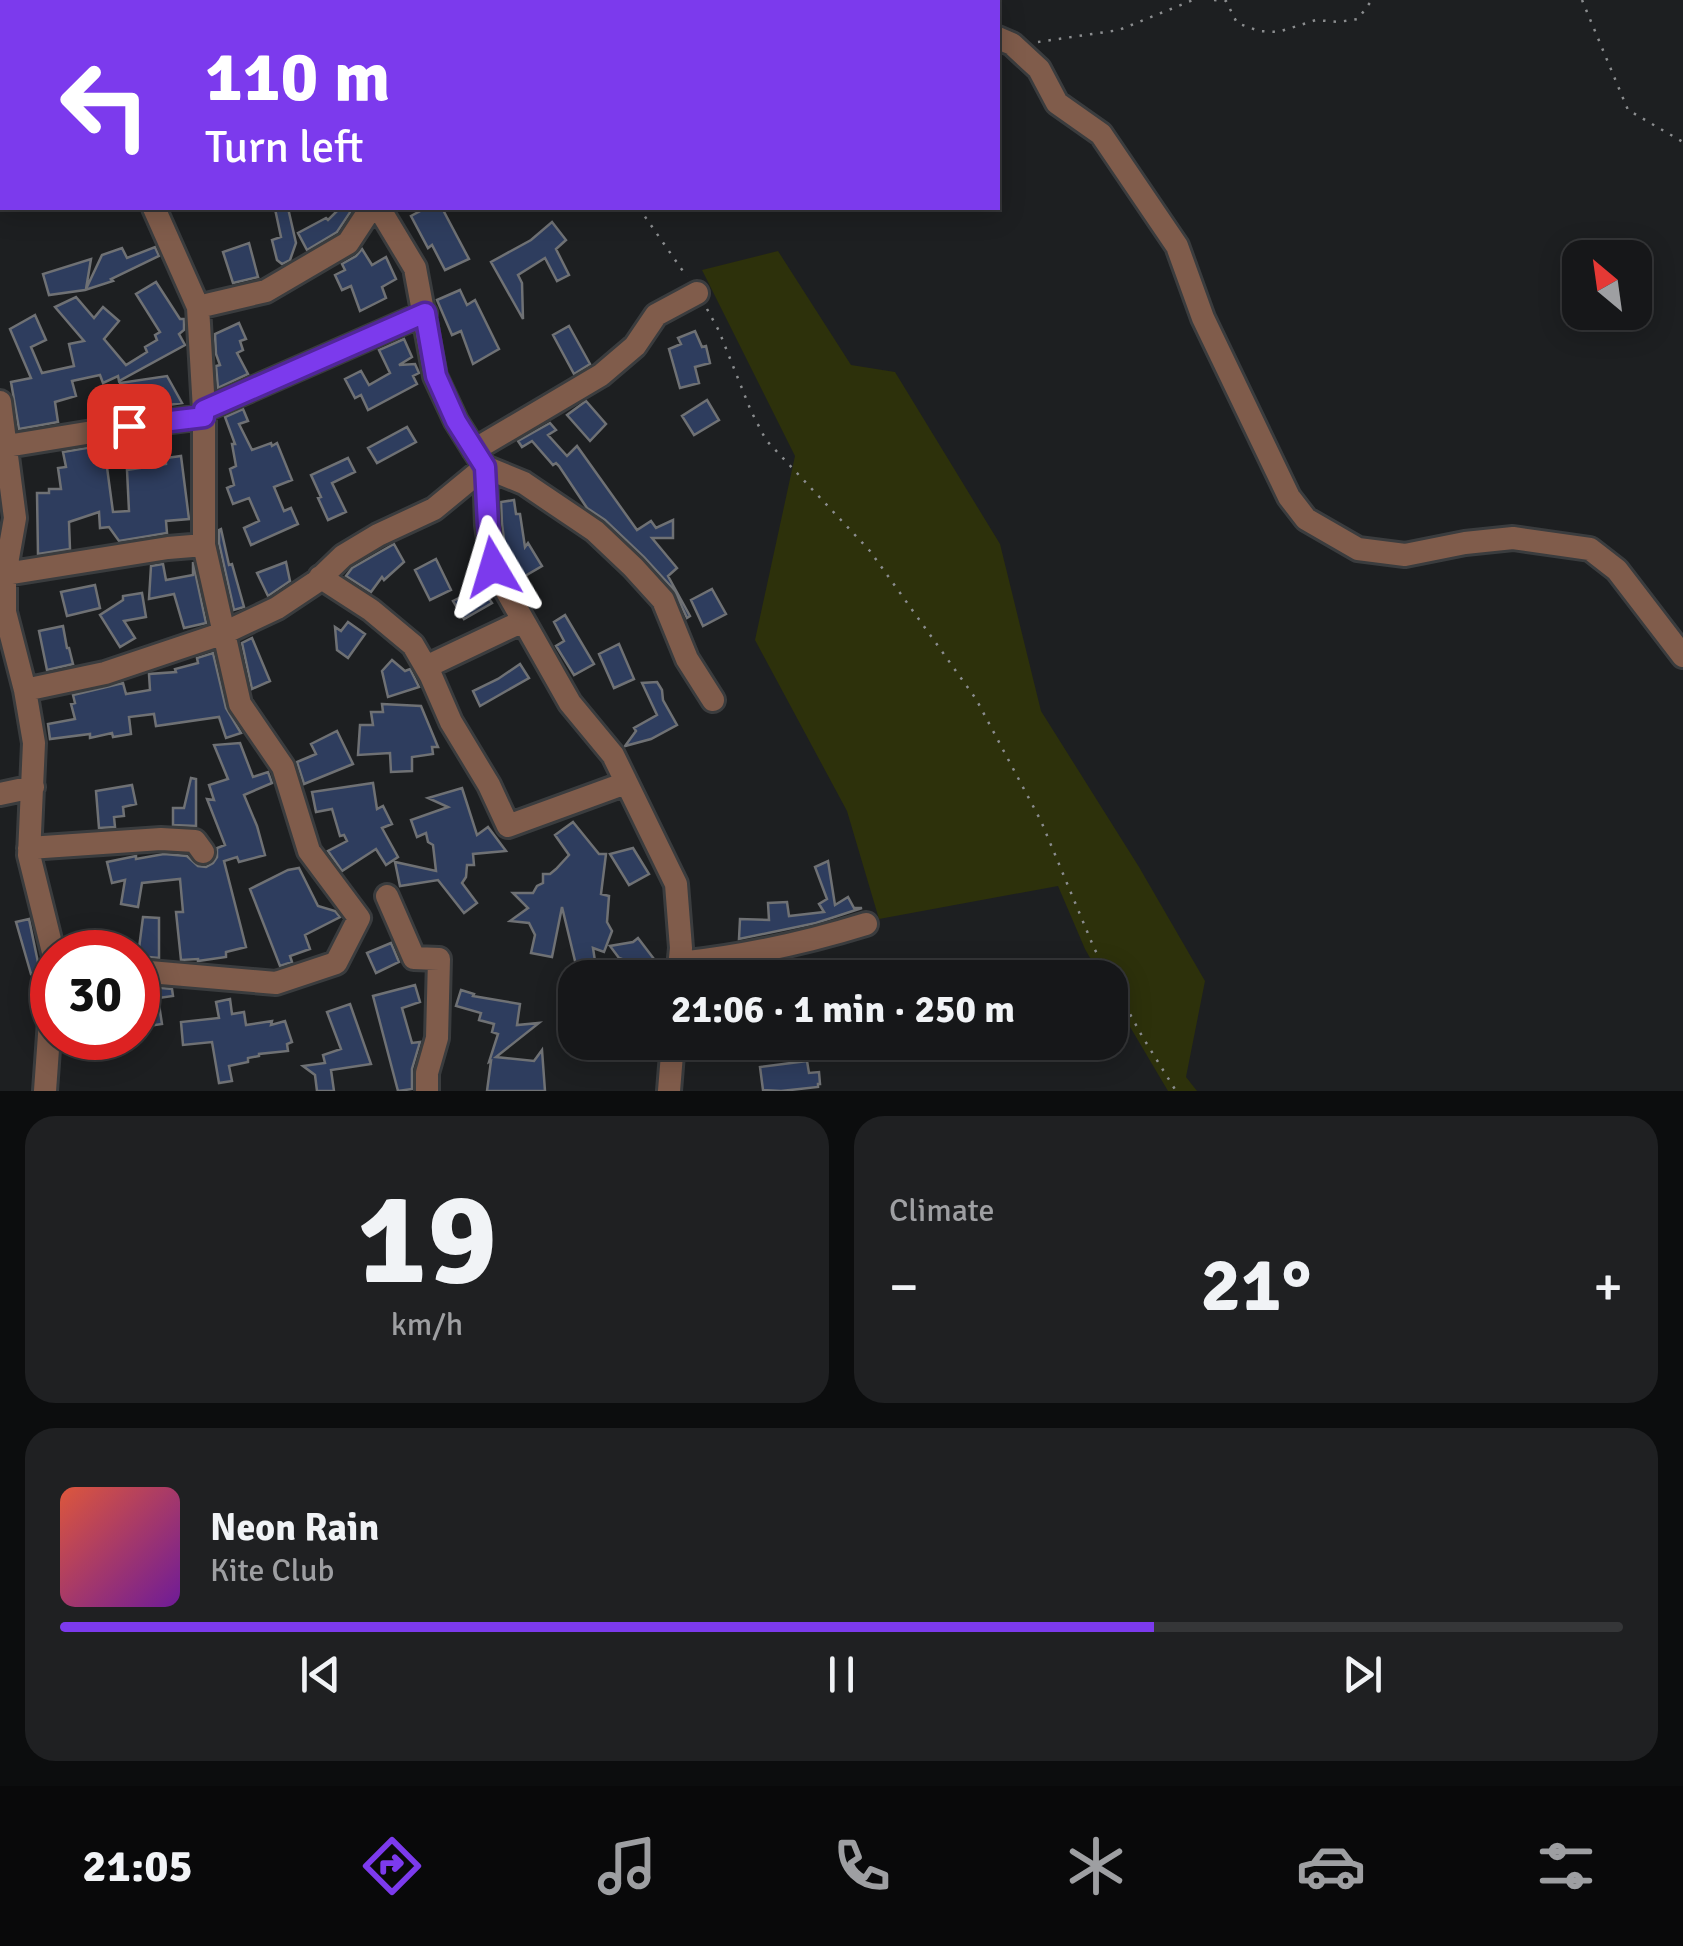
<!DOCTYPE html>
<html lang="en">
<head>
<meta charset="utf-8">
<style>
	body { margin:0; font-family:Signika,sans-serif; background:#1f2022; color:#f1f3f6; height:100vh; display:flex; flex-direction:column; font-size:38px; white-space:nowrap }
	* { box-sizing:border-box; margin:0 }
	p { font-size:32px; color:#9e9fa2 }
	.icon { flex:none; width:55px; height:55px; fill:none; stroke:currentColor; stroke-width:2; stroke-linecap:round; stroke-linejoin:round }
	.map { position:relative; height:1091px; overflow:hidden }
	.details { display:flex; flex-direction:column; gap:25px; padding:25px; background:#0c0d0e; flex:1 }
	.details>* { flex:none }
	.guide { position:absolute; left:0px; top:0px; width:1000px; height:210px; box-shadow:0 5px 25px #0003,0 0 0 2px #353638; background:#7c3aed; color:#fff; overflow:hidden }
	.needle { width:65px; rotate:331deg }
	.tools { position:absolute; left:1562px; top:240px; display:grid; gap:20px }
	.tools a { display:grid; place-items:center; width:90px; height:90px; border-radius:20px; background:#161719; box-shadow:0 5px 25px #0003,0 0 0 2px #353638; font-size:50px }
	.speed { position:absolute; left:30px; top:930px; display:flex; gap:20px; font-size:50px; font-weight:700; text-align:center }
	.speed>* { display:grid; place-content:center; width:130px; height:130px; border-radius:50%; background:#161719; box-shadow:0 5px 25px #0003,0 0 0 2px #353638; line-height:1 }
	.speed .limit { border:15px solid #d22; background:#fff; color:#111 }
	.pin { position:absolute; display:grid; place-items:center; width:85px; height:85px; color:#fff; margin:-42px; border-radius:20px; box-shadow:0 5px 15px #0006 }
	.me { position:absolute; width:110px; margin:-55px; rotate:353deg; stroke-linejoin:round; filter:drop-shadow(0 0 8px #0008) }
	.turn { display:flex; align-items:center; gap:35px; height:210px; padding:0 40px; font-size:45px }
	.turn .icon { width:130px; height:130px; stroke-width:2.5 }
	.turn b { display:block; font-size:70px; line-height:85px }
	.big { font-size:75px; font-weight:700; line-height:1.1 }
	.details .card { flex:1; display:flex; flex-direction:column; justify-content:center; gap:15px; min-width:0; padding:0 35px; border-radius:30px; background:#1f2022 }
	.details .dial { align-items:center; gap:0 }
	.dial b { font-size:130px; line-height:1 }
	.song { display:flex; align-items:center; gap:30px }
	.cover { width:120px; height:120px; border-radius:15px; background:linear-gradient(135deg,hsl(10 70% 55%),hsl(280 70% 35%)) }
	.played { height:10px; border-radius:5px; background:linear-gradient(90deg,#7c3aed 70%,#353638 70%) }
	.keys { display:flex; justify-content:space-around; direction:ltr }
	.heat { display:flex; justify-content:space-between; align-items:center; font-size:55px; direction:ltr }
	.details .tiles { flex:1; display:grid; gap:25px; grid-template-columns:1fr 1fr }
	.card:last-child { grid-column:span 2 }
	.trip { position:absolute; left:558px; top:960px; width:570px; height:100px; border-radius:30px; background:#161719; box-shadow:0 5px 25px #0003,0 0 0 2px #353638; font-weight:700; line-height:100px; text-align:center }
	.menu { display:flex; height:160px; justify-content:space-around; align-items:center; background:#09090a; color:#9e9fa2 }
	.menu .icon { width:70px; height:70px }
	.menu .active { color:#7c3aed }
	.menu b { font-size:45px; color:#f1f3f6 }
	.map>svg:first-child { display:block }
	.green { fill:#2d310b }
	.building { fill:#2e3d5e; stroke:#6f7174; stroke-width:2.5 }
	.lines { fill:none; stroke-linecap:round; stroke-linejoin:round }
	.minor-casing { stroke:#3a3c3e; stroke-width:28 }
	.path { stroke:#8b8d8f; stroke-width:2.5; stroke-dasharray:2.5 8; stroke-linecap:butt }
	.minor { stroke:#805c4b; stroke-width:22 }
	.route-casing { stroke:#51269a; stroke-width:25 }
	.route { stroke:#7c3aed; stroke-width:18 }
</style>
</head>
<body>
<div class="map">
<svg width="1683" height="1091" viewBox="0 0 1683 1091">
	<rect width="100%" height="100%" fill="#1d1f21"/>
	<path class="green" d="M 778,251 L 851,365 L 895,372 L 1000,544 L 1041,711 L 1139,867 L 1205,981 L 1186,1077 L 1197,1091 L 1168,1091 L 1110,993 L 1110,978 L 1101,977 L 1085,949 L 1058,886 L 879,919 L 847,811 L 755,640 L 795,456 L 702,270 Z"/>
	<path class="building" d="M 288,208 L 296,243 L 290,260 L 282,264 L 277,260 L 272,240 L 281,237 L 275,209 Z
		M 340,208 L 353,208 L 337,232 L 307,250 L 298,233 L 326,218 L 328,220 Z
		M 426,208 L 442,208 L 469,259 L 445,270 L 432,245 L 428,248 L 411,216 Z
		M 552,222 L 566,240 L 556,249 L 569,275 L 557,281 L 545,258 L 518,275 L 522,283 L 523,319 L 491,262 L 531,240 Z
		M 249,243 L 258,277 L 233,283 L 223,252 Z
		M 155,247 L 159,256 L 111,279 L 113,281 L 85,290 L 49,295 L 43,274 L 91,259 L 86,289 L 102,255 L 122,248 L 127,258 Z
		M 362,249 L 372,265 L 386,257 L 396,279 L 382,287 L 386,298 L 360,311 L 351,286 L 342,290 L 335,275 L 345,270 L 342,264 L 356,256 Z
		M 156,282 L 180,319 L 184,319 L 184,330 L 179,334 L 185,345 L 119,381 L 118,376 L 103,383 L 100,375 L 72,381 L 76,396 L 55,402 L 58,422 L 19,429 L 11,382 L 31,378 L 10,329 L 35,315 L 46,340 L 31,347 L 42,373 L 74,366 L 69,344 L 84,341 L 55,307 L 76,297 L 94,318 L 103,307 L 119,321 L 104,339 L 126,365 L 147,352 L 145,347 L 157,340 L 155,335 L 160,332 L 136,294 Z
		M 460,290 L 467,305 L 475,300 L 499,349 L 473,364 L 461,331 L 452,335 L 437,300 Z
		M 239,323 L 246,339 L 240,341 L 243,350 L 237,353 L 248,374 L 218,388 L 216,366 L 220,365 L 216,354 L 215,334 Z
		M 569,326 L 590,364 L 574,374 L 553,335 Z
		M 695,331 L 702,347 L 706,346 L 710,363 L 695,367 L 699,383 L 680,388 L 669,349 L 681,344 L 678,338 Z
		M 404,339 L 412,357 L 399,365 L 415,364 L 419,373 L 413,376 L 417,384 L 368,410 L 361,395 L 355,398 L 345,379 L 361,371 L 369,385 L 390,373 L 379,350 Z
		M 167,376 L 182,403 L 128,411 L 120,383 Z
		M 707,400 L 719,420 L 694,435 L 682,416 Z
		M 586,401 L 606,424 L 590,441 L 567,415 Z
		M 243,409 L 248,421 L 239,424 L 252,450 L 271,443 L 272,446 L 277,443 L 292,480 L 274,487 L 284,511 L 291,508 L 298,524 L 251,545 L 244,528 L 259,521 L 249,498 L 233,504 L 227,488 L 234,485 L 230,469 L 236,466 L 232,444 L 235,444 L 225,417 Z
		M 550,423 L 556,430 L 548,435 L 567,456 L 577,446 L 637,530 L 651,521 L 656,528 L 673,520 L 673,538 L 652,538 L 677,568 L 668,576 L 690,616 L 687,618 L 674,590 L 644,557 L 605,520 L 587,508 L 559,466 L 556,463 L 553,465 L 532,441 L 522,447 L 518,441 Z
		M 407,427 L 416,442 L 377,463 L 368,448 Z
		M 104,445 L 113,512 L 129,511 L 127,470 L 166,464 L 166,458 L 181,456 L 189,519 L 166,521 L 167,533 L 119,541 L 109,527 L 100,528 L 99,512 L 69,522 L 70,549 L 38,554 L 37,493 L 49,493 L 49,489 L 61,489 L 58,468 L 66,467 L 63,452 Z
		M 348,458 L 355,472 L 332,483 L 346,512 L 328,520 L 318,498 L 321,497 L 311,475 Z
		M 514,500 L 516,514 L 520,514 L 525,547 L 528,543 L 542,566 L 518,580 L 507,562 L 502,524 L 501,502 Z
		M 221,529 L 229,565 L 232,564 L 244,607 L 234,610 L 219,543 L 219,530 Z
		M 394,544 L 404,562 L 384,580 L 382,577 L 371,592 L 346,576 L 352,568 Z
		M 436,559 L 451,590 L 430,600 L 415,570 Z
		M 193,562 L 206,623 L 184,628 L 174,594 L 149,599 L 151,566 L 163,564 L 166,580 L 193,575 Z
		M 286,562 L 290,581 L 268,596 L 257,573 Z
		M 95,585 L 100,608 L 67,616 L 61,592 Z
		M 481,587 L 492,603 L 464,619 L 453,601 Z
		M 712,589 L 726,614 L 703,626 L 691,600 Z
		M 142,593 L 146,617 L 124,621 L 135,638 L 120,647 L 100,615 L 123,600 L 123,596 Z
		M 565,615 L 594,664 L 574,675 L 556,646 L 564,641 L 554,622 Z
		M 348,622 L 365,634 L 348,658 L 337,650 L 335,627 L 341,631 Z
		M 63,626 L 67,648 L 69,648 L 73,664 L 47,670 L 39,631 Z
		M 252,638 L 270,681 L 252,689 L 242,643 Z
		M 619,644 L 634,679 L 614,688 L 599,654 Z
		M 213,653 L 226,708 L 241,733 L 226,738 L 219,717 L 156,726 L 154,714 L 129,717 L 131,734 L 113,737 L 112,733 L 90,738 L 90,734 L 50,739 L 48,724 L 75,719 L 71,704 L 75,703 L 73,695 L 123,683 L 126,694 L 150,690 L 149,674 L 176,672 L 175,669 L 198,663 L 197,658 Z
		M 392,660 L 405,671 L 410,669 L 419,687 L 388,697 L 382,671 Z
		M 520,664 L 529,678 L 480,706 L 473,691 L 498,679 Z
		M 657,682 L 662,690 L 663,700 L 677,725 L 651,739 L 625,746 L 636,731 L 634,728 L 657,715 L 642,683 Z
		M 382,704 L 421,706 L 438,747 L 432,747 L 433,754 L 412,757 L 412,771 L 391,772 L 390,753 L 358,755 L 360,725 L 373,725 L 371,712 L 383,712 Z
		M 337,731 L 353,764 L 304,784 L 297,762 L 316,754 L 311,744 Z
		M 240,743 L 253,777 L 268,772 L 272,783 L 244,795 L 257,826 L 265,855 L 239,862 L 237,857 L 224,861 L 246,947 L 226,952 L 226,957 L 198,961 L 198,959 L 181,960 L 176,912 L 183,912 L 180,879 L 142,883 L 138,907 L 121,904 L 125,880 L 112,883 L 107,862 L 136,856 L 136,859 L 164,854 L 187,856 L 198,866 L 206,867 L 213,863 L 217,857 L 217,848 L 225,845 L 207,799 L 214,800 L 209,785 L 228,779 L 214,745 Z
		M 191,778 L 196,779 L 196,826 L 173,825 L 173,808 L 184,808 Z
		M 373,783 L 377,809 L 383,806 L 392,824 L 382,828 L 398,857 L 386,865 L 376,849 L 342,871 L 328,851 L 347,841 L 344,835 L 340,836 L 332,809 L 316,812 L 312,792 Z
		M 132,785 L 136,804 L 123,807 L 124,816 L 114,817 L 115,827 L 99,828 L 96,791 Z
		M 462,788 L 477,835 L 488,827 L 506,851 L 473,854 L 474,865 L 467,865 L 466,877 L 462,883 L 477,903 L 464,913 L 438,880 L 400,886 L 395,862 L 436,871 L 433,845 L 428,842 L 426,833 L 417,837 L 411,820 L 448,807 L 428,798 Z
		M 573,822 L 599,854 L 606,854 L 601,894 L 609,896 L 607,922 L 612,931 L 604,952 L 593,948 L 595,961 L 576,965 L 562,907 L 552,957 L 531,953 L 535,935 L 529,923 L 510,921 L 528,908 L 513,893 L 533,893 L 537,886 L 543,883 L 543,874 L 550,874 L 556,869 L 569,855 L 555,835 Z
		M 633,848 L 649,874 L 629,885 L 610,854 Z
		M 828,861 L 835,905 L 848,897 L 854,908 L 862,908 L 816,923 L 739,939 L 740,919 L 769,920 L 768,903 L 787,902 L 789,916 L 824,912 L 819,904 L 827,899 L 815,867 Z
		M 299,868 L 318,906 L 335,911 L 340,917 L 305,935 L 310,949 L 290,956 L 292,962 L 280,966 L 250,889 L 288,870 Z
		M 143,917 L 159,918 L 159,958 L 138,956 Z
		M 29,919 L 40,972 L 31,974 L 16,922 Z
		M 638,938 L 654,959 L 644,967 L 619,958 L 610,946 L 633,942 Z
		M 391,943 L 399,962 L 376,973 L 367,953 Z
		M 415,985 L 420,1002 L 402,1008 L 412,1043 L 420,1042 L 412,1069 L 412,1089 L 398,1091 L 373,996 Z
		M 140,986 L 172,989 L 173,996 L 158,998 L 162,1024 L 141,1027 L 138,1002 L 140,1001 Z
		M 461,990 L 474,994 L 473,996 L 520,1004 L 517,1025 L 539,1023 L 496,1057 L 534,1061 L 542,1050 L 545,1091 L 487,1091 L 491,1061 L 489,1062 L 498,1034 L 492,1032 L 494,1024 L 479,1020 L 481,1013 L 456,1006 Z
		M 230,999 L 232,1014 L 244,1012 L 246,1025 L 272,1021 L 271,1025 L 285,1021 L 292,1042 L 287,1044 L 288,1051 L 259,1054 L 259,1056 L 248,1058 L 248,1062 L 229,1066 L 232,1081 L 219,1083 L 212,1042 L 183,1045 L 181,1022 L 219,1018 L 216,1002 Z
		M 350,1004 L 371,1064 L 331,1070 L 334,1091 L 317,1091 L 315,1075 L 303,1066 L 325,1063 L 323,1055 L 341,1049 L 327,1012 Z
		M 807,1061 L 809,1073 L 819,1072 L 820,1084 L 818,1084 L 818,1087 L 781,1091 L 763,1090 L 760,1067 Z"/>
	<g class="lines">
		<defs>
			<path id="minor" d="M 281,0 L 283,2
				M 940,0 L 943,2
				M 998,38 L 1012,44 L 1039,69 L 1057,103 L 1101,134 L 1177,246 L 1203,318 L 1289,497 L 1306,519 L 1358,549 L 1405,555 L 1465,543 L 1513,538 L 1590,549 L 1617,570 L 1683,656
				M 0,198 L 2,197
				M 379,208 L 415,268 L 435,376 L 456,421 L 485,467 L 487,525 L 493,567 L 570,703 L 613,755 L 676,884 L 681,948 L 678,978
				M 198,307 L 266,291 L 348,243 L 371,208
				M 0,402 L 15,518 L 5,575 L 5,612 L 25,690 L 34,743 L 29,855 L 53,952
				M 204,410 L 425,313
				M 7,446 L 129,426 L 204,417
				M 474,450 L 601,375 L 635,346 L 656,315 L 697,293
				M 485,467 L 524,483 L 595,531 L 633,567 L 663,600 L 687,659 L 713,700
				M 0,575 L 168,548 L 204,545
				M 320,577 L 371,610 L 413,645 L 431,676 L 451,722 L 489,785 L 508,826 L 626,783
				M 426,667 L 523,621
				M 25,690 L 105,673 L 224,633 L 277,608 L 316,582 L 343,556 L 378,535 L 434,509 L 485,467
				M 0,794 L 33,787
				M 29,848 L 161,839 L 195,841 L 203,852
				M 387,896 L 414,958 L 439,959 L 437,1038 L 427,1073 L 427,1091
				M 680,963 C 744,956 805,943 866,924
				M 138,971 L 276,983 L 336,963 L 359,918 L 309,851 L 283,767 L 240,704 L 204,545 L 204,410 L 198,307 L 154,208
				M 45,1091 L 52,993
				M 669,1091 L 673,1042"/>
		</defs>
		<use href="#minor" class="minor-casing"/>
		<path class="path" d="M 530,0 L 532,2
			M 1214,0 L 1226,1 L 1237,23 L 1259,31 L 1278,32 L 1316,20 L 1338,22 L 1358,19 L 1372,0
			M 1582,0 L 1628,110 L 1683,142
			M 1038,42 L 1119,30 L 1193,0
			M 639,208 L 687,277
			M 707,309 L 719,331 L 751,411 L 766,440 L 870,551 L 976,699 L 1041,821 L 1094,948 L 1142,1036 L 1176,1091"/>
		<use href="#minor" class="minor"/>
	</g>
	<g class="lines">
		<defs>
			<path id="route" d="M 129,426 L 204,417 L 204,410 L 425,313 L 436,376 L 456,421 L 485,467 L 488,525 L 493,567"/>
		</defs>
		<use href="#route" class="route-casing"/>
		<use href="#route" class="route"/>
	</g>
</svg>
<div class="tools">
<a><svg class="needle" viewBox="-14 -14 28 28"><path d="M0-13l5 13h-10z" fill="#e53935"/><path d="M0 13l5-13h-10z" fill="#9e9fa2"/></svg></a>
</div>
<div class="speed"><div class="limit">30</div></div>
<div class="pin" style="left:129px;top:426px;background:#d93025"><svg class="icon" aria-label="arrive" viewBox="0 0 24 24"><path d="M6 21V4h12l-3 4 3 4H6"/></svg></div>
<svg class="me" style="left:493px;top:567px" viewBox="-20 -20 40 40"><path d="M0-17L14 15 0 8-14 15z" fill="#7c3aed" stroke="#fff" stroke-width="4"/></svg>
<div class="trip">21:06 · 1 min · 250 m</div>
<div class="guide">
<div class="turn"><svg class="icon" aria-label="left" viewBox="0 0 24 24"><path d="M17 20v-9H6M10 6l-5 5 5 5"/></svg><div><b>110 m</b>Turn left</div></div>
</div>
</div>
<section class="details">
<div class="tiles">
<div class="card dial"><b>19</b><p>km/h</p></div>
<div class="card"><p>Climate</p>
<div class="heat"><a>−</a><b class="big">21°</b><a>+</a></div>
</div>
<div class="card">
<div class="song"><i class="cover"></i><div><b>Neon Rain</b><p>Kite Club</p></div></div>
<div class="played"></div>
<div class="keys"><svg class="icon" aria-label="previous" viewBox="0 0 24 24"><path d="M18 5L8 12l10 7zM5 5v14"/></svg><svg class="icon" aria-label="pause" viewBox="0 0 24 24"><path d="M8 5v14M16 5v14"/></svg><svg class="icon" aria-label="next" viewBox="0 0 24 24"><path d="M6 5l10 7-10 7zM19 5v14"/></svg></div>
</div>
</div>
</section>
<nav class="menu">
<b>21:05</b>
<svg class="icon active" aria-label="directions" viewBox="0 0 24 24"><path d="M12 3l9 9-9 9-9-9zM9 14v-3h6M13 9l2 2-2 2"/></svg>
<svg class="icon" aria-label="music" viewBox="0 0 24 24"><path d="M9 18V5l10-2v13"/><circle cx="6" cy="18" r="3"/><circle cx="16" cy="16" r="3"/></svg>
<svg class="icon" aria-label="phone" viewBox="0 0 24 24"><path d="M5 4h4l2 5-3 2q2 4 5 5l2-3 5 2v4C11 20 4 13 5 4z"/></svg>
<svg class="icon" aria-label="climate" viewBox="0 0 24 24"><path d="M12 3v18M4 7l16 10M4 17L20 7"/></svg>
<svg class="icon" aria-label="car" viewBox="0 0 24 24"><path d="M5 17H2v-5l4-1 3-4h7l3 4 3 1v5h-3M9 17h6M6 11h13"/><circle cx="7" cy="17" r="2"/><circle cx="17" cy="17" r="2"/></svg>
<svg class="icon" aria-label="filters" viewBox="0 0 24 24"><path d="M4 7h16M4 17h16"/><circle cx="9" cy="7" r="2"/><circle cx="15" cy="17" r="2"/></svg>
</nav>
</body>
</html>
